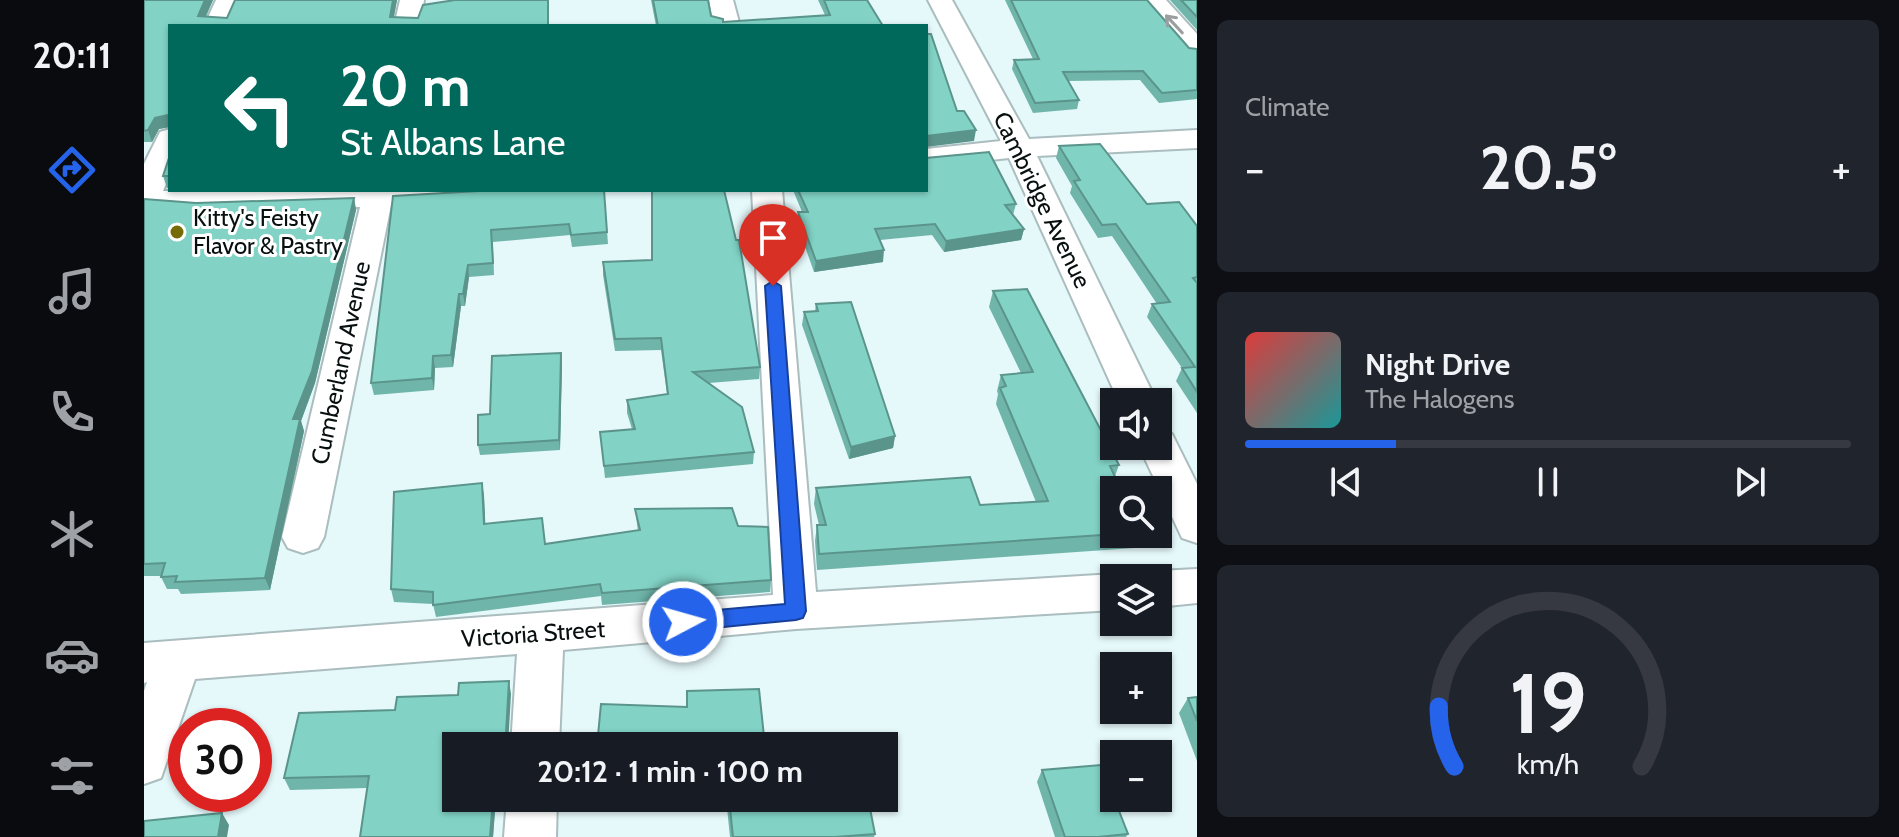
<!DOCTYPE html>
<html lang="en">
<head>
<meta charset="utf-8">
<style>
	body { margin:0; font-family:Cabin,sans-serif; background:#20242c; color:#f1f3f6; height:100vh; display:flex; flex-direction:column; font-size:30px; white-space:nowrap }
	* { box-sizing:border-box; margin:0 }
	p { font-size:26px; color:#9ea1a6 }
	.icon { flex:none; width:44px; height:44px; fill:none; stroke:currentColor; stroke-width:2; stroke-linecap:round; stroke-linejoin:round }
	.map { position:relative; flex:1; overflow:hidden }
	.side { display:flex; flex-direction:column; gap:20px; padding:20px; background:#0d0f14; width:702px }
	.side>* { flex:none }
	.top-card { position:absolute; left:24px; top:24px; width:760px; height:168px; border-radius:0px; box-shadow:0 2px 6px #0004; background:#00695c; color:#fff; overflow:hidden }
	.buttons { position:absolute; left:956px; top:388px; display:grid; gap:16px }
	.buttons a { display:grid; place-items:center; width:72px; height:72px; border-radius:0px; background:#171b24; box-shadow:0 2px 6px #0004; font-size:40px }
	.speed { position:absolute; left:24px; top:708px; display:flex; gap:16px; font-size:40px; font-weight:700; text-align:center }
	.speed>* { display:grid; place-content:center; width:104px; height:104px; border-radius:50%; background:#171b24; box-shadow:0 2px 6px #0004; line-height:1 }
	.speed .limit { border:12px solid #d22; background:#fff; color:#111 }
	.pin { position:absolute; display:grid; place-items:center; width:68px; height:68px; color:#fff; margin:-82px -34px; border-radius:50% 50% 50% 0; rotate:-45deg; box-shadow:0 0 8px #0007 }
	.pin .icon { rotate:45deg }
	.me { position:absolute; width:88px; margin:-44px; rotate:84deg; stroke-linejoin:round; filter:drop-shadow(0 0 6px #0008) }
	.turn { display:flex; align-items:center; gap:28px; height:168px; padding:0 40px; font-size:36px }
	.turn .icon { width:104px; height:104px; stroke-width:2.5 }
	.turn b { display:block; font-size:56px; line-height:68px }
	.big { font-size:60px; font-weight:700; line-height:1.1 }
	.side .tile { flex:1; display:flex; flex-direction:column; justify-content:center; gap:12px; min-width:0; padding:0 28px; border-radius:12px; background:#20242c }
	.side .dial { align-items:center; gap:0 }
	.dial svg { height:208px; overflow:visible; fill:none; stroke:#363941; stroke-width:7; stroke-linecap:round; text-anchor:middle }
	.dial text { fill:#f1f3f6; stroke:none }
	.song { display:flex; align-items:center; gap:24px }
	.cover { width:96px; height:96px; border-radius:12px; background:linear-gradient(135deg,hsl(0 70% 55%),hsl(180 70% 35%)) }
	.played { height:8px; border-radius:4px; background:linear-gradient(90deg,#2563eb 25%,#363941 25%) }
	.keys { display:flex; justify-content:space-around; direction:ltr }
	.heat { display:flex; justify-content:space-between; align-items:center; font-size:44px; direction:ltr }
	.trip { position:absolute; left:298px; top:732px; width:456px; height:80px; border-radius:0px; background:#171b24; box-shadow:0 2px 6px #0004; font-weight:700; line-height:80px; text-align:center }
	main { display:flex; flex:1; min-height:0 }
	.tabs { display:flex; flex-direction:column; width:144px; justify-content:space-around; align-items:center; background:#090b0e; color:#9ea1a6 }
	.tabs .icon { width:56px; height:56px }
	.tabs .selected { color:#2563eb }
	.tabs b { font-size:36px; color:#f1f3f6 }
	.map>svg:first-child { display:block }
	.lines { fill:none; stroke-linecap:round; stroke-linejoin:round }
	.minor-casing { stroke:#abbdbe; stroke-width:4 }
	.minor { fill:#fff; fill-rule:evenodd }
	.wall { fill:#70b5aa }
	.shaded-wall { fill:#5b948b }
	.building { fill:#82d3c6; stroke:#5b948b; stroke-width:2 }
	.oneway { stroke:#9c9f9f }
	.route { fill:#2563eb; stroke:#184099; stroke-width:2 }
	.poi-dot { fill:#756c06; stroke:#fff; stroke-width:3 }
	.labels { text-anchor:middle; stroke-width:6; stroke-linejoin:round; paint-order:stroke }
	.street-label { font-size:24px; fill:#080f0f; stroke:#fff }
	.poi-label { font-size:24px; fill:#080f0f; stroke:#fff; text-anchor:start }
</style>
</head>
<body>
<main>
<nav class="tabs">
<b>20:11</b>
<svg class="icon selected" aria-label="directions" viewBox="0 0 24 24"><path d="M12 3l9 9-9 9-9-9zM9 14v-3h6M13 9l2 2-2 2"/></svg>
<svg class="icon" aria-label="music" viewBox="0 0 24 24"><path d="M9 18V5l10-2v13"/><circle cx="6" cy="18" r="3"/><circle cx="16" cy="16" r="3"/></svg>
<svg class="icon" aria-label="phone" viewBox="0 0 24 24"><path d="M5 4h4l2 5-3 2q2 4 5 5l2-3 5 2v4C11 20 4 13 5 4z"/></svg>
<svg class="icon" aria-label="climate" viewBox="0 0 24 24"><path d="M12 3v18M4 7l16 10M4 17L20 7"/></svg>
<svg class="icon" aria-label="car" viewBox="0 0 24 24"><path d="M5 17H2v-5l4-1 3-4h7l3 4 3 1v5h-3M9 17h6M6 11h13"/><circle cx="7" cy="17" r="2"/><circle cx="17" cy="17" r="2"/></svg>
<svg class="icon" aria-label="filters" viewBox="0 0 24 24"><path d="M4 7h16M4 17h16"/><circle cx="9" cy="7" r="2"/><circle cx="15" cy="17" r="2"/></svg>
</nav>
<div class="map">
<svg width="1053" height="837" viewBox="0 0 1053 837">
	<rect width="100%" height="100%" fill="#e5f8fa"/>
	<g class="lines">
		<defs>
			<path id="minor" d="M 72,0 L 96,0 L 86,26 L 60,26 Z
				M 256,0 L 280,0 L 276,26 L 250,26 Z
				M 565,0 L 589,0 L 596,26 L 570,26 Z
				M 784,0 L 808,0 L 885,139 L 1053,130 L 1053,148 L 893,156 L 1013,402 L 975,402 L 865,158 L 782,167 L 782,149 L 857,141 Z
				M 996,0 L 1022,0 L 1053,34 L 1053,57 L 1044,55 Z
				M 26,129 L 26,174 L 19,191 L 368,190 L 364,197 L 353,199 L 247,205 L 180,537 L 174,548 L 159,553 L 144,548 L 138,537 L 216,207 L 0,210 L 0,164 L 16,132 Z
				M 608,190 L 638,190 L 672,592 L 970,574 L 981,578 L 970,578 L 970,610 L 652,629 L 419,650 L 415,746 L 367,746 L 373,654 L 51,679 L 17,778 L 0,784 L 0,691 L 3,682 L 0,683 L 0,643 L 629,595 Z
				M 1014,430 L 1028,434 L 1053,484 L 1053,543 L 1038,538 L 995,446 L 1014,446 Z
				M 1053,569 L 1053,603 L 1014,607 L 1014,578 L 998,578 L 1014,571 Z
				M 363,798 L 413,798 L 412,837 L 360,837 Z"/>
		</defs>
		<use href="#minor" class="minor-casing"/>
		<use href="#minor" class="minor"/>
	</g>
	<path class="wall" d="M 0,0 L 69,0 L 62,17 L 83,18 L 91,0 L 253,0 L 250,17 L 405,26 L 26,26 L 26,132 L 25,127 L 15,129 L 8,142 L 0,142 Z
		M 507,0 L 564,0 L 567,16 L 579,22 L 681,15 L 674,0 L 723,0 L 739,26 L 512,26 Z
		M 861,0 L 1003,0 L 1045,48 L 1053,49 L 1053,99 L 1015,103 L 996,80 L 924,81 L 935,100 L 933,109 L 889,113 L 868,69 L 870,60 L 889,59 Z
		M 1026,0 L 1053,0 L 1053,30 Z
		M 915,146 L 1003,204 L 1053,226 L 1053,413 L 1032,381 L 1038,368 L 1003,317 L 1008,304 L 1013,304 L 968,236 L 954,238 L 926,193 L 928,186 L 912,158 Z
		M 26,155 L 26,188 L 23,188 L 19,176 Z
		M 460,190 L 464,244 L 428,247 L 426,235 L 349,242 L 350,275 L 325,277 L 321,306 L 317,306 L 309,367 L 291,368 L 290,390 L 230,395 L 227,383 L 249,196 Z
		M 649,190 L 782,190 L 872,204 L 869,215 L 880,229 L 877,240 L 800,252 L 788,235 L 736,240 L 739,262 L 670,272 L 653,224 L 654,212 L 658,212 Z
		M 210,198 L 212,210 L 171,383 L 157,421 L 160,431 L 126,590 L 37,594 L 34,589 L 23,589 L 17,577 L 17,576 L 0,576 L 0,199 L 52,203 Z
		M 459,262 L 616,367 L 615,379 L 565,383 L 610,452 L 609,464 L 461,478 L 456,432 L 488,429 L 483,413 L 483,400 L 523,394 L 517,350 L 471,351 L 459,275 Z
		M 849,291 L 975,465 L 971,476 L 970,534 L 996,534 L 990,548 L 673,570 L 671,541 L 673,525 L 675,525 L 670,504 L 672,488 L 836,505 L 892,502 L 852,404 L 854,394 L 853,391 L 857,375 L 877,373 L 845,307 Z
		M 672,304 L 751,436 L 749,448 L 705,459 L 658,325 L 660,312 L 671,311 Z
		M 417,353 L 418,363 L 416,450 L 336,455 L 334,445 L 346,414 Z
		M 338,483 L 340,496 L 341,524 L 401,544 L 494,531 L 491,509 L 594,526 L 627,580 L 626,592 L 458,605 L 457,596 L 292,617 L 289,604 L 250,602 L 247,589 Z
		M 367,694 L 312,746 L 352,798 L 349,837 L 216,837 L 223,788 L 146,790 L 140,778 L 251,710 Z
		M 1053,697 L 1053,761 L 1035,713 L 1044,698 Z
		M 898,770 L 984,834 L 982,837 L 911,837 L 893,782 Z
		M 582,798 L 724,798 L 731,834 L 730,837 L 586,837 Z"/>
	<path class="shaded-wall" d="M 61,0 L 69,0 L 57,26 L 54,16 Z
		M 249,0 L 253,0 L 248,26 L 246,17 Z
		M 24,115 L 26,127 L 15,129 L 8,142 L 4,130 L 11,118 Z
		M 832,130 L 830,141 L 782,147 L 782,136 Z
		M 210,198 L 212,210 L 171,383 L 157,421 L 160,431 L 126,590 L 121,578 L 149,419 Z
		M 880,229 L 877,240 L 800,252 L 802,241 Z
		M 740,250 L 739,262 L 670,272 L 672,261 Z
		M 324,265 L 325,277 L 321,306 L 319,294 Z
		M 315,294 L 317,306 L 309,367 L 307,355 Z
		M 417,353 L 418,363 L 416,450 L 415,440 Z
		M 289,356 L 291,368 L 290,390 L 288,378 Z
		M 751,436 L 749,448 L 705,459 L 707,447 Z
		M 338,483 L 340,496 L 342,537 L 340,524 Z
		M 365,681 L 367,694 L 364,746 L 362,733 Z
		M 349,798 L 352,798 L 349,837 L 346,837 Z
		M 78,813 L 85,825 L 83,837 L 74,837 Z"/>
	<path class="building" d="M 0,0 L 61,0 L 54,16 L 83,18 L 91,0 L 249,0 L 246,17 L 274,18 L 279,5 L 311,0 L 404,0 L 404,26 L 26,26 L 26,130 L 24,115 L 11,118 L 4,130 L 0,131 Z
		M 509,0 L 564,0 L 567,16 L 579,19 L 579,22 L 686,15 L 680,0 L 723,0 L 739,26 L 514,26 Z
		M 867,0 L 1003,0 L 1045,48 L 1053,49 L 1053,90 L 1018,93 L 999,71 L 919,72 L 935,100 L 891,103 L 870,60 L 895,59 Z
		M 1037,0 L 1053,0 L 1053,17 Z
		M 782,34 L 787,34 L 813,111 L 820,111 L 832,130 L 782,136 Z
		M 956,144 L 1003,204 L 1035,202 L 1053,226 L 1053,277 L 1049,278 L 1053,283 L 1053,392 L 1038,368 L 1051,367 L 1008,304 L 1026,302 L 972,224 L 958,225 L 930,181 L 936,180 L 915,146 Z
		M 845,152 L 872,204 L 861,205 L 880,229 L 802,241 L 791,224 L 731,229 L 740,250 L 672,261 L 654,212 L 664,212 L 654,190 L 782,190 L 782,158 Z
		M 26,155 L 26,176 L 19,176 Z
		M 352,190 L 460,190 L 463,232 L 427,235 L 425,224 L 347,230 L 349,263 L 324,265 L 319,294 L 315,294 L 307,355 L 289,356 L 288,378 L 227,383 L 249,196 Z
		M 508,190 L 580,190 L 592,240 L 595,240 L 616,367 L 549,372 L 598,407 L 610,452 L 460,466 L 456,432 L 491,429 L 483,400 L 524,394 L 517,338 L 471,339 L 459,262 L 508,260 Z
		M 210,198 L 168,371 L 149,419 L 156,419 L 121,578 L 31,582 L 33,576 L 17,577 L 21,563 L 0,564 L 0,199 L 52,203 Z
		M 883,289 L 975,465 L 966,466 L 977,490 L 970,490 L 970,534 L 973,534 L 675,554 L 673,525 L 682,525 L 672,488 L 826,477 L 836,505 L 904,501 L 856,388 L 862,386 L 857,375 L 889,372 L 849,291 Z
		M 707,302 L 751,436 L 707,447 L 660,312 L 674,311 L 672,304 Z
		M 417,353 L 415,440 L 334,445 L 334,415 L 346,414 L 348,356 Z
		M 338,483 L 340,524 L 398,518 L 401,544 L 496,530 L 491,509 L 588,508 L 594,526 L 624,527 L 627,580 L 458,593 L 456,584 L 289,605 L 289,592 L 247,589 L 250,492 Z
		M 365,681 L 362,733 L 372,737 L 371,746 L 312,746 L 312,798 L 349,798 L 346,837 L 216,837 L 225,776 L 140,778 L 155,713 L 251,710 L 253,697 L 314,695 L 315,683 Z
		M 615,689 L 621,746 L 453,746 L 457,704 L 543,707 L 543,691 Z
		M 1053,697 L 1053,721 L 1044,698 Z
		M 957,765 L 984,834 L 954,837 L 921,837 L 898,770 Z
		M 585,798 L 724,798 L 731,834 L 691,837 L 589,837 Z
		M 78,813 L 74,837 L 0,837 L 0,821 Z"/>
	<defs><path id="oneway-shaft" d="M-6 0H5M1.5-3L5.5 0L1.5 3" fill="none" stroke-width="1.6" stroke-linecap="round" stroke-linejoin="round" transform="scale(2)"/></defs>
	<use class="oneway" href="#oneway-shaft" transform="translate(1030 24) rotate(-133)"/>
	<path class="route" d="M 629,281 L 637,286 L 662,611 L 659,618 L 652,620 L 539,631 L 531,628 L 528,622 L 531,616 L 539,613 L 641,604 L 621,286 Z"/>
	<circle class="poi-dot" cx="33" cy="232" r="8"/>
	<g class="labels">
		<g class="street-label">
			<text transform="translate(898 200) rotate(64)" y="8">Cambridge Avenue</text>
			<text transform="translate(197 363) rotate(-78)" y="8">Cumberland Avenue</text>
			<text transform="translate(389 634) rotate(-4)" y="8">Victoria Street</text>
		</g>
		<g class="poi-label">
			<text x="49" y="226">Kitty's Feisty<tspan x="49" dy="28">Flavor &amp; Pastry</tspan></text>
		</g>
	</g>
</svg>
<div class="buttons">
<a><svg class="icon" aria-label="sound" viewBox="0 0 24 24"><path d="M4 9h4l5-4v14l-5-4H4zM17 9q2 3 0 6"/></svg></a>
<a><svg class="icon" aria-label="search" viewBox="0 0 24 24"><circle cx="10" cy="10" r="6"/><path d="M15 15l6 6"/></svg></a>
<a><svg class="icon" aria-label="layers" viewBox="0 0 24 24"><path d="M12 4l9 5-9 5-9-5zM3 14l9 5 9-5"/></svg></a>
<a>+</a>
<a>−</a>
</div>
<div class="speed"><div class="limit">30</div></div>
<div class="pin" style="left:629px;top:286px;background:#d93025"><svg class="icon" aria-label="arrive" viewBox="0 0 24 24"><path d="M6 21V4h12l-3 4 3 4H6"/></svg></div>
<svg class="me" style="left:539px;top:622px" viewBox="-20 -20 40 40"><circle r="17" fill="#2563eb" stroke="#fff" stroke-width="3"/><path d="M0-11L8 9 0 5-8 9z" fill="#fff"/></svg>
<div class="trip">20:12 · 1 min · 100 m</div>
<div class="top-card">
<div class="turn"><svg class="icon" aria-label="left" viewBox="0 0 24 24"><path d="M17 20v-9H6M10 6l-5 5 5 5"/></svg><div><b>20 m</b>St Albans Lane</div></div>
</div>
</div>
<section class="side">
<div class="tile"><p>Climate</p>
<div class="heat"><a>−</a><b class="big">20.5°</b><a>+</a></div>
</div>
<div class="tile">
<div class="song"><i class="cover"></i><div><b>Night Drive</b><p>The Halogens</p></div></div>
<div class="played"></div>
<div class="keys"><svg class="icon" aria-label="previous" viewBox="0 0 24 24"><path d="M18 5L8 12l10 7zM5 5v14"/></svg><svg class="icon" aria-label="pause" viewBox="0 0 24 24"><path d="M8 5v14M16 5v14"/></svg><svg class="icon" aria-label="next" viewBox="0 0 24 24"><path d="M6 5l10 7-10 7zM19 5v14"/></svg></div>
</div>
<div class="tile dial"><svg viewBox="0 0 100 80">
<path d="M14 69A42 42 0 1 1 86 69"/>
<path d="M14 69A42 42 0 0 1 8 46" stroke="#2563eb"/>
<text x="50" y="56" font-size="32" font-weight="700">19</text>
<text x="50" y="72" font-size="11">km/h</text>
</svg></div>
</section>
</main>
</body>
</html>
